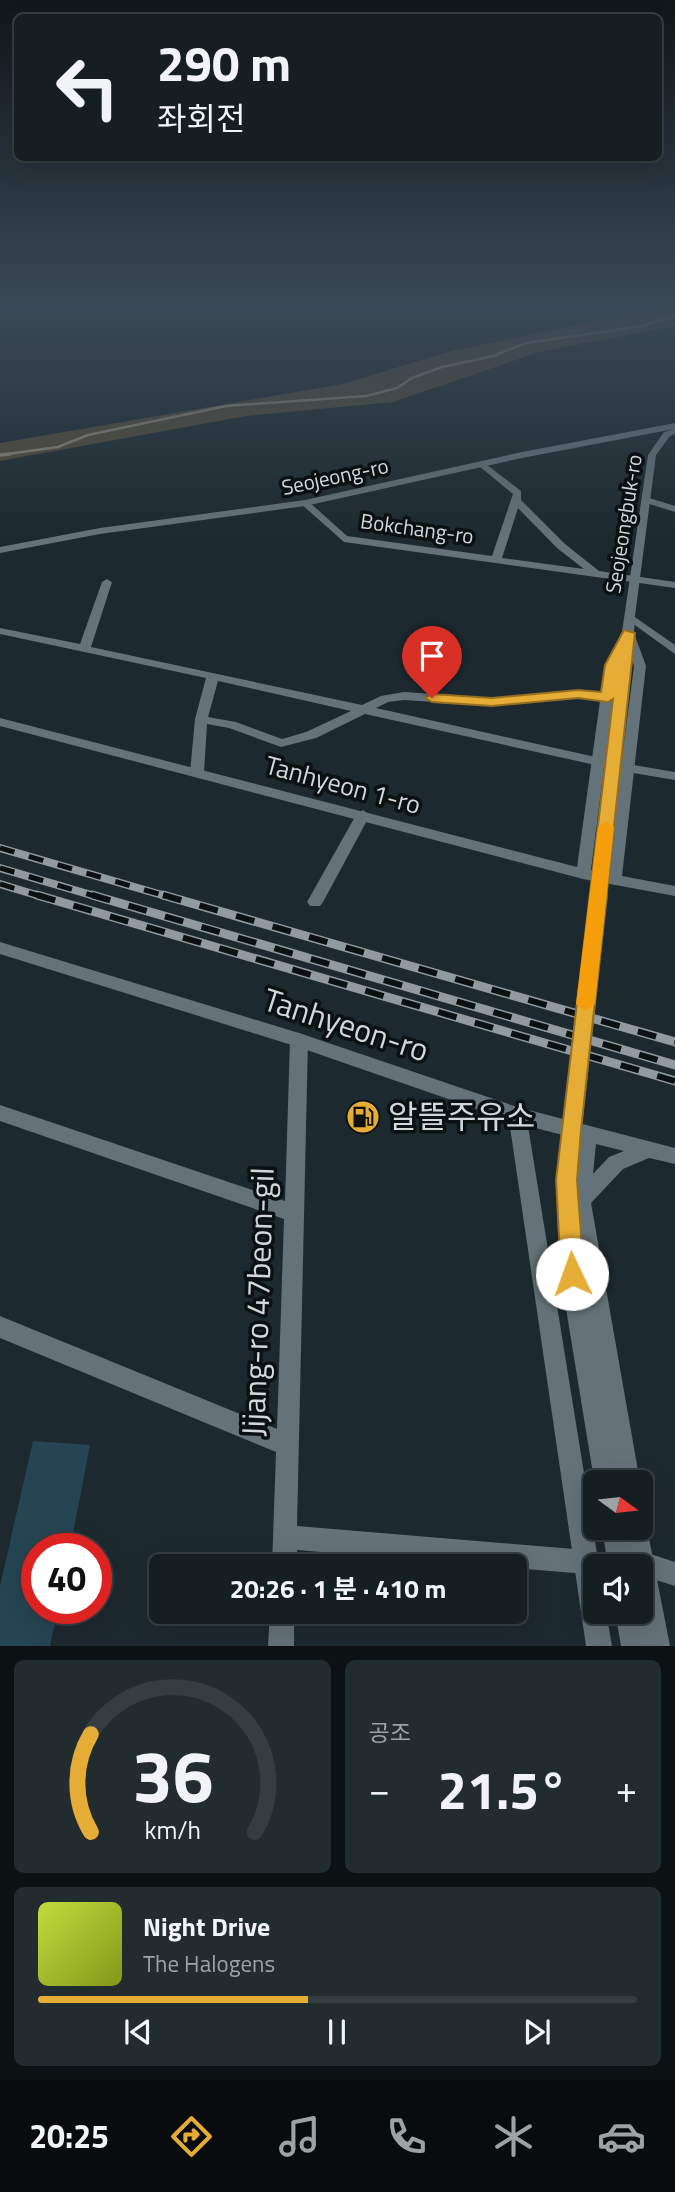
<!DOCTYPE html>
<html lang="ko">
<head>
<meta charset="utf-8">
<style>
	body { margin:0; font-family:"Titillium Web","Noto Sans KR",sans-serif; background:#222c2f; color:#f1f3f6; height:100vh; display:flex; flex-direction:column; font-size:26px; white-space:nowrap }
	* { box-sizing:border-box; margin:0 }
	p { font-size:23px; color:#9da2a5 }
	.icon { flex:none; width:38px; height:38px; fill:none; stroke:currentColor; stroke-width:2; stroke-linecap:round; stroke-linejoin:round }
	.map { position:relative; height:1646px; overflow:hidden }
	.drawer { display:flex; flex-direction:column; gap:14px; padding:14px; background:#0c1113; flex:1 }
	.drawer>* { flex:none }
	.hud { position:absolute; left:14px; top:14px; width:648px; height:147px; border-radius:10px; box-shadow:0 7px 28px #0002,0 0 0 2px #343d40; background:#151f22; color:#f1f3f6; overflow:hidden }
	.needle { width:46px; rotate:105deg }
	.tools { position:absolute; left:583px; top:1470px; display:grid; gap:14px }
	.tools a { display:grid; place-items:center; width:70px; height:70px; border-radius:10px; background:#151f22; box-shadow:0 7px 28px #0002,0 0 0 2px #343d40; font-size:35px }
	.speed { position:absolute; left:21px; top:1533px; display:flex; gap:14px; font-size:35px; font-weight:700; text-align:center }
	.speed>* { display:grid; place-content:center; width:91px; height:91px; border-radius:50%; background:#151f22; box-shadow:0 7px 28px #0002,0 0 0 2px #343d40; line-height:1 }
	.speed .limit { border:10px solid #d22; background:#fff; color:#111 }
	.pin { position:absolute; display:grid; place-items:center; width:60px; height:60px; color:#fff; margin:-72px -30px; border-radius:50% 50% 50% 0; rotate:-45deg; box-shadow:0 0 7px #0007 }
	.pin .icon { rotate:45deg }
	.me { position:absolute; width:77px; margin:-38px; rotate:357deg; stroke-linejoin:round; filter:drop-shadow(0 0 5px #0008) }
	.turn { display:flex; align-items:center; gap:24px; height:147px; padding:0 28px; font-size:32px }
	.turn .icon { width:91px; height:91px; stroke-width:2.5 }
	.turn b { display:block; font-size:49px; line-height:60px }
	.big { font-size:52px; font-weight:700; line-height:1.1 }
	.drawer .card { flex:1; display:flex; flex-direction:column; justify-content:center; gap:10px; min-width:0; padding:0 24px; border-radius:10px; background:#222c2f }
	.drawer .dial { align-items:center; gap:0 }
	.dial svg { height:182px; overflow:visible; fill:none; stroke:#343d40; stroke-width:7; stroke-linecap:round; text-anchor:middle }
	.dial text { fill:#f1f3f6; stroke:none }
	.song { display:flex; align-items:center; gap:21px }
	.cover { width:84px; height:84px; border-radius:10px; background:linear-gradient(135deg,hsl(70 70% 55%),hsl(70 70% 35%)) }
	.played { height:7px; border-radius:4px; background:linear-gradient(90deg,#e5ad35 45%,#343d40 45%) }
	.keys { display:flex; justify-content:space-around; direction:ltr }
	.heat { display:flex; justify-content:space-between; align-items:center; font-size:38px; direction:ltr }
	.drawer .tiles { flex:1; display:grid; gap:14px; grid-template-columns:1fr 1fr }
	.card:last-child { grid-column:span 2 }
	.trip { position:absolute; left:149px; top:1554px; width:378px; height:70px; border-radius:10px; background:#151f22; box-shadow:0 7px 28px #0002,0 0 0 2px #343d40; font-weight:700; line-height:70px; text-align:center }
	.dock { display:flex; height:112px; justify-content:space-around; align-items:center; background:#080c0e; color:#9da2a5 }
	.dock .icon { width:49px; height:49px }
	.dock .current { color:#e5ad35 }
	.dock b { font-size:32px; color:#f1f3f6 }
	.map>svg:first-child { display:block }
	.green { fill:#544a38 }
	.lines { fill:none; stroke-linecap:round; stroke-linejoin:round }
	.stream-far1 { stroke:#928a78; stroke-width:2.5 }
	.stream { stroke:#928a78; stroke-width:3.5 }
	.building { fill:#254552 }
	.minor { fill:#647379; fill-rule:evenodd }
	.tertiary { fill:#647379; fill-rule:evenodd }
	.rail-far1-casing { stroke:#919b9f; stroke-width:8 }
	.rail-casing { stroke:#919b9f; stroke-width:9 }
	.rail-far1 { stroke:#0b1013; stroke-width:5; stroke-dasharray:15; stroke-linecap:butt }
	.rail { stroke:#0b1013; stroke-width:6; stroke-dasharray:19; stroke-linecap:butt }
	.tertiary-bridge-far3 { stroke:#647379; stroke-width:10 }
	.tertiary-bridge-far2 { stroke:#647379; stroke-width:13 }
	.tertiary-bridge-far1 { stroke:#647379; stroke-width:18 }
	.tertiary-bridge { stroke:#647379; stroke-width:23 }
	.route { fill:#e5ad35; stroke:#957022; stroke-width:2 }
	.slow { fill:#f59e0b }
	.labels { text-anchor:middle; stroke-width:7; stroke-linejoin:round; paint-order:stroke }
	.far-street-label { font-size:21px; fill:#d0d8dc; stroke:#0b1013 }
	.street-label { font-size:26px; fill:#d0d8dc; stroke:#0b1013 }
	.near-street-label { font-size:32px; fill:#d0d8dc; stroke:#0b1013 }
	.near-poi-label { font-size:32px; fill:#d0d8dc; stroke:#0b1013; text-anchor:start }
</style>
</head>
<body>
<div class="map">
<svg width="675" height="1646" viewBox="0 0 675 1646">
	<rect width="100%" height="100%" fill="#1c292e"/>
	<path class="green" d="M 658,308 L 675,308 L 675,326 L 539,352 L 393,402 L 246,416 L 0,461 L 0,443 L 343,384 L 451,351 Z"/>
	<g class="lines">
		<path class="stream-far1" d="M 0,455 L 58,447 L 88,435 L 226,406 L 366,396 L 397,388 L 412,378 L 442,367 L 493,356 L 526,343 L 643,326 L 675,315"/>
		<path class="stream" d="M 0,455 L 10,454"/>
	</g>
	<path class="building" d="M 33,1441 L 90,1445 L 70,1549 L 37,1549 L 37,1608 L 58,1608 L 50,1646 L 0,1646 L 0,1586 Z"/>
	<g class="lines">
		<path class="minor" d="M 482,461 L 521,491 L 521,500 L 565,544 L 599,571 L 675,582 L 675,588 L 344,542 L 300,503 L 308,501 L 347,536 L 492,556 L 513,494 L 479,466 L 478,464 ZM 518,508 L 557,548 L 584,569 L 502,558 Z
			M 646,497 L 675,506 L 675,512 L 643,502 L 641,500 Z
			M 107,579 L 112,582 L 91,647 L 362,705 L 381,696 L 404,692 L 492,698 L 578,690 L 608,693 L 614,697 L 612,700 L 578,698 L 492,706 L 404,700 L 388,702 L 376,708 L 627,764 L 675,772 L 675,780 L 627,772 L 365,714 L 316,738 L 281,747 L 229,728 L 207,724 L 204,773 L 197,777 L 192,776 L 190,773 L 195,719 L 206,678 L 0,634 L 0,628 L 80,644 L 102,582 ZM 218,681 L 351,711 L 306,732 L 282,739 L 236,722 L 208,717 Z
			M 629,613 L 675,645 L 675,654 L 625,618 L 625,614 Z
			M 363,810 L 370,815 L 323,902 L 320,906 L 310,906 L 307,902 L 356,815 Z
			M 299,1033 L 305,1035 L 308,1040 L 297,1526 L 586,1550 L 595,1553 L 598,1562 L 595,1571 L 586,1574 L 514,1568 L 514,1566 L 491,1566 L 297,1550 L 296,1566 L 272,1566 L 276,1452 L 0,1338 L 0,1316 L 277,1429 L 284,1219 L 0,1121 L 0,1105 L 285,1201 L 290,1040 L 293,1035 Z
			M 641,1551 L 675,1562 L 675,1586 L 640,1575 L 640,1566 L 630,1566 L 629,1563 L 632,1554 Z
			M 270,1612 L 294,1612 L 294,1646 L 268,1646 Z"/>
		<path class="tertiary" d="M 675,423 L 675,434 L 670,436 L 656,455 L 635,616 L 634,633 L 646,666 L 622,876 L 675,886 L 675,896 L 583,879 L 0,726 L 0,718 L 577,867 L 605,665 L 622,632 L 648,455 L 664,432 L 674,429 L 522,458 L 305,506 L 100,534 L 0,553 L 0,547 L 100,528 L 305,500 L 522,452 ZM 627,646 L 634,666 L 607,873 L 591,870 L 617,665 Z
			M 0,942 L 299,1033 L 517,1107 L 675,1148 L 675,1164 L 649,1158 L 623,1169 L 591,1203 L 640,1482 L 616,1482 L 571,1200 L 578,1139 L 528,1126 L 599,1566 L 595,1566 L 595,1612 L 606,1612 L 612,1646 L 586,1646 L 509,1120 L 298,1047 L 0,954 ZM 596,1144 L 624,1151 L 609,1157 L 593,1174 Z
			M 640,1518 L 643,1520 L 647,1528 L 670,1646 L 621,1646 L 615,1612 L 640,1612 L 640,1566 L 608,1566 L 602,1528 L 640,1528 Z"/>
		<defs>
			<path id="rail-far1" d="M 0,848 L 169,897
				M 0,868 L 98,897
				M 0,884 L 43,897"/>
			<path id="rail" d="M 37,895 L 675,1081
				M 92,895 L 675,1065
				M 163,895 L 675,1042"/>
		</defs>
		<use href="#rail-far1" class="rail-far1-casing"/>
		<use href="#rail" class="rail-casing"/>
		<use href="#rail-far1" class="rail-far1"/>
		<use href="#rail" class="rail"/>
		<path class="tertiary-bridge-far3" d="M 626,647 L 628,633"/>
		<path class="tertiary-bridge-far2" d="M 599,897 L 627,645"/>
		<path class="tertiary-bridge-far1" d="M 569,1222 L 567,1179 L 599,895"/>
		<path class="tertiary-bridge" d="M 569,1220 L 572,1274 L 606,1482"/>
	</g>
	<linearGradient id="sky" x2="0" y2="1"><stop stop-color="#0f1719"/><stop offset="0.57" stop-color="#3a4957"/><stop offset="1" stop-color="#3a4957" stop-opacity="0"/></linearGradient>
	<rect width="675" height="538" fill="url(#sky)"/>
	<path class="route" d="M 624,630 L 635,633 L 581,1130 L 577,1180 L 584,1274 L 580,1282 L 572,1285 L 564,1282 L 561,1274 L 556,1180 L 613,699 L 608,702 L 578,698 L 492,706 L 432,702 L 425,698 L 432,694 L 492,698 L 578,690 L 601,692 L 605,665 Z"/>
	<path class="slow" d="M 606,821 L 614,827 L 595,1004 L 585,1011 L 576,1004 L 598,827 Z"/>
	<defs>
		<symbol id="fuel-disc" viewBox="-11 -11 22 22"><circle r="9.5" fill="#e5ad35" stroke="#0b1013"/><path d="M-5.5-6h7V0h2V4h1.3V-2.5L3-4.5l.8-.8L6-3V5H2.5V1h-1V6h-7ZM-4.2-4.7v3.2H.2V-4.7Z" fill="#111"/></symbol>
	</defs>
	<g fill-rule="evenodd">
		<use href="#fuel-disc" x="344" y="1098" width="38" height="38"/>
	</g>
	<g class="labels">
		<g class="far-street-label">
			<text transform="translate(335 477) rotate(-12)" y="7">Seojeong-ro</text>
			<text transform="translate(624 524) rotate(-81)" y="7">Seojeongbuk-ro</text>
			<text transform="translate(417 529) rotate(8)" y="7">Bokchang-ro</text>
		</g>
		<g class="street-label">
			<text transform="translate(343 785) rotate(15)" y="9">Tanhyeon 1-ro</text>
		</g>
		<g class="near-street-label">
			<text transform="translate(346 1025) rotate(18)" y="11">Tanhyeon-ro</text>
			<text transform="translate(258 1302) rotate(-88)" y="11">Jijang-ro 47beon-gil</text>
		</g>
		<g class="near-poi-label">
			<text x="388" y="1128">알뜰주유소</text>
		</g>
	</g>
</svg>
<div class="tools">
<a><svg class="needle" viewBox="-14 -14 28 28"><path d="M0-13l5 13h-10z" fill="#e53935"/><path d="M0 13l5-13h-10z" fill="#9da2a5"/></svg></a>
<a><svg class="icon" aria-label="sound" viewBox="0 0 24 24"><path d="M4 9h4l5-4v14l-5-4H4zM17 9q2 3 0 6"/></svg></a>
</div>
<div class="speed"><div class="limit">40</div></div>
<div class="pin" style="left:432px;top:698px;background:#d93025"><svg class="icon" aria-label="arrive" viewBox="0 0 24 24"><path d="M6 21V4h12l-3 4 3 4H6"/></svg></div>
<svg class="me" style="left:572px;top:1274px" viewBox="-20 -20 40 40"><circle r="19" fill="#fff"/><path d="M0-13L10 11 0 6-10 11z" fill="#e5ad35"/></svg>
<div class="trip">20:26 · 1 분 · 410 m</div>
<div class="hud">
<div class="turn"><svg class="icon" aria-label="left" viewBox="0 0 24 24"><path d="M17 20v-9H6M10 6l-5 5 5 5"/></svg><div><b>290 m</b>좌회전</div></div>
</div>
</div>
<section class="drawer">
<div class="tiles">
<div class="card dial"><svg viewBox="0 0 100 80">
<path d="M14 69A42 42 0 1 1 86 69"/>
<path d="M14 69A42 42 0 0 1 14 26" stroke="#e5ad35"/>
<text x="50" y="56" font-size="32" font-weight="700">36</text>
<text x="50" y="72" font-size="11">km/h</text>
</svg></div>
<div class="card"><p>공조</p>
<div class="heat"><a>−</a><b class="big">21.5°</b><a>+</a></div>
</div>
<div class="card">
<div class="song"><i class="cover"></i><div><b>Night Drive</b><p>The Halogens</p></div></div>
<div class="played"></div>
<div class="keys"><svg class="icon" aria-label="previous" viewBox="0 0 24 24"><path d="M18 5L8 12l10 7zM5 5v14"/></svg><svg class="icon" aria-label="pause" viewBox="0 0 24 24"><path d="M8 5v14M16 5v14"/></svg><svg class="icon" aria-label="next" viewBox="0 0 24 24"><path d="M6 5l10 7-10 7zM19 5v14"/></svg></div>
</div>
</div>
</section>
<nav class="dock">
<b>20:25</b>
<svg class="icon current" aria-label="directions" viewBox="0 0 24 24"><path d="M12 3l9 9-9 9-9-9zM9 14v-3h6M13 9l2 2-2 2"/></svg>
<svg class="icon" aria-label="music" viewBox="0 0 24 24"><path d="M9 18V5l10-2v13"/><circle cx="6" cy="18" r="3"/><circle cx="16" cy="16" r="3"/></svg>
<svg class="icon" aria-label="phone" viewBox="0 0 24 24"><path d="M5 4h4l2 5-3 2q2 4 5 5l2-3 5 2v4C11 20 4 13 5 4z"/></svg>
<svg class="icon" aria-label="climate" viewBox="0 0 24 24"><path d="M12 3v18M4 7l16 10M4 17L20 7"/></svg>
<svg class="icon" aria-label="car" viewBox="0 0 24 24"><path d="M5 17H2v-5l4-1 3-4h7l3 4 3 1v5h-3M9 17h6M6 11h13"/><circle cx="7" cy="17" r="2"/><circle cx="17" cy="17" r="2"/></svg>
</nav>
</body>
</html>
